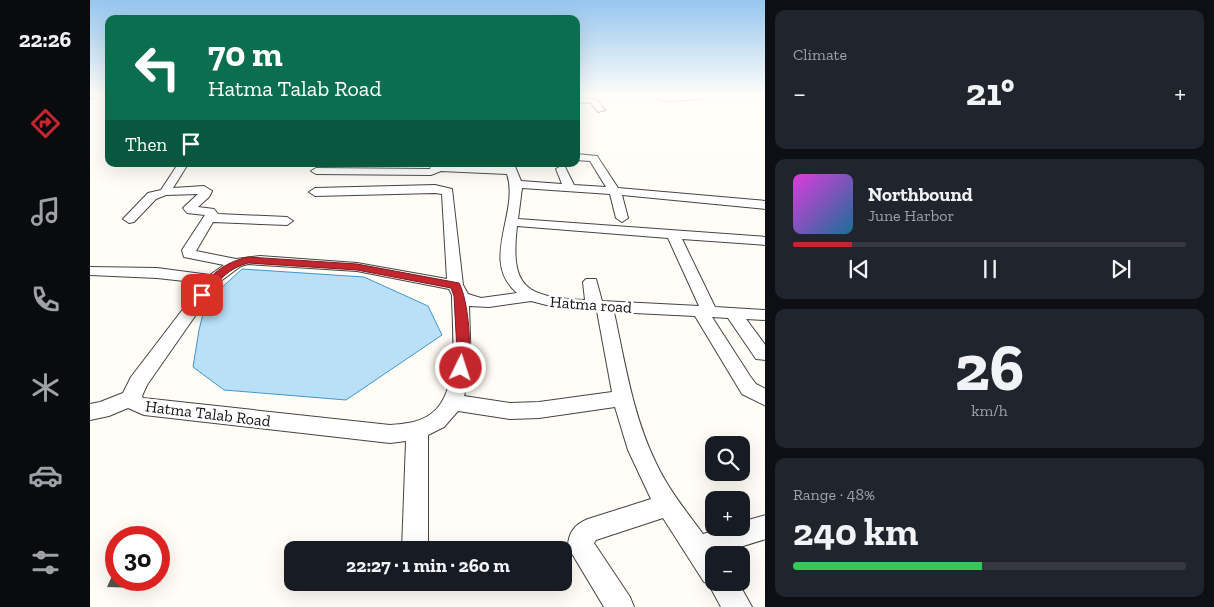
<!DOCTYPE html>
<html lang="en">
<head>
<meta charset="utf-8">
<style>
	body { margin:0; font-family:"Zilla Slab",serif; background:#20242c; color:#f1f3f6; height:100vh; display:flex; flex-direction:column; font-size:19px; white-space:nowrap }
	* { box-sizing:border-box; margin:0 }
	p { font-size:16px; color:#9ea1a6 }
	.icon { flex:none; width:28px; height:28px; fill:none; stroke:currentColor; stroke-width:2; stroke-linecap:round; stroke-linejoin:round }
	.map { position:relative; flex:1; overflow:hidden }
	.panel { display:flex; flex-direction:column; gap:10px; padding:10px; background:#0d0f14; width:449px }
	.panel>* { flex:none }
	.hud { position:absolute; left:15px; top:15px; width:475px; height:152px; border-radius:10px; box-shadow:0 5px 20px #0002; background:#0b6e4f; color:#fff; overflow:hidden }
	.fabs { position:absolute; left:615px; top:436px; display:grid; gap:10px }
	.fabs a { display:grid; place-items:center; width:45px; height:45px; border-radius:10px; background:#171b24; box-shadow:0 5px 20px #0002; font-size:25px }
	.speed { position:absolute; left:15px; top:526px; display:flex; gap:10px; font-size:25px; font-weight:700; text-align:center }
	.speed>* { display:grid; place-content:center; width:65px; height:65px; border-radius:50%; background:#171b24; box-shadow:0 5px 20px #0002; line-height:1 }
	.speed .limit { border:8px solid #d22; background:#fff; color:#111 }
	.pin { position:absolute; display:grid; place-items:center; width:42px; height:42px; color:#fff; margin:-21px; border-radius:10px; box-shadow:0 2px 8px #0006 }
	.me { position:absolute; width:55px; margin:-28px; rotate:4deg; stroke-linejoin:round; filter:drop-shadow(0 0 4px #0008) }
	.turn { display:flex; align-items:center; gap:18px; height:105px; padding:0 20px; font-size:22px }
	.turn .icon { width:65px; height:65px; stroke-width:2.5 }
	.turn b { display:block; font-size:35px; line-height:42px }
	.then { display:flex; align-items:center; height:48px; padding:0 20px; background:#0003; gap:10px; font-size:19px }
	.big { font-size:38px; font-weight:800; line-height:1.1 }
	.panel .widget { flex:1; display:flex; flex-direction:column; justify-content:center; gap:8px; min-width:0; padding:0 18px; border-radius:10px; background:#20242c }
	.panel .dial { align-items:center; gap:0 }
	.dial b { font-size:65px; line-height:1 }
	.song { display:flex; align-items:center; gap:15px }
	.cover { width:60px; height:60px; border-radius:8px; background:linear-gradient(135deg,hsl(300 70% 55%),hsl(200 70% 35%)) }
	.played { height:5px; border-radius:2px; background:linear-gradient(90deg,#c4262e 15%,#363941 15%) }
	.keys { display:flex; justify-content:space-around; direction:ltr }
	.heat { display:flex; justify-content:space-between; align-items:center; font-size:28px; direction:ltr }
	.charge { height:8px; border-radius:4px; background:linear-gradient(90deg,#34c759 48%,#363941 0) }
	.trip { position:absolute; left:194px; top:541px; width:288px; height:50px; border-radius:10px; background:#171b24; box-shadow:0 5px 20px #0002; font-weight:800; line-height:50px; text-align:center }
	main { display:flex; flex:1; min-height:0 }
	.tab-bar { display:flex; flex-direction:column; width:90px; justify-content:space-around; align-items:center; background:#090b0e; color:#9ea1a6 }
	.tab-bar .icon { width:35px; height:35px }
	.tab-bar .active { color:#c4262e }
	.tab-bar b { font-size:22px; color:#f1f3f6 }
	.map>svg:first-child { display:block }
	.water { fill:#b9e0f7; stroke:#3f96cf }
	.building { fill:#5a524d }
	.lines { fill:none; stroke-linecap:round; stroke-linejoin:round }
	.minor-casing { stroke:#444; stroke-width:2 }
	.minor { fill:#fff; fill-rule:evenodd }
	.route { fill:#c4262e; stroke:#7f191e }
	.labels { text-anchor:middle; stroke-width:5; stroke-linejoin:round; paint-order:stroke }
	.street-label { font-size:16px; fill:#111; stroke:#fff }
</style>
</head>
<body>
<main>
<nav class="tab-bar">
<b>22:26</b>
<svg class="icon active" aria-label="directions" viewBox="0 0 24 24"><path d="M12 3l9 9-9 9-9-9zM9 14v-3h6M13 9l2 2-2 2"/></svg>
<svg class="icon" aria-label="music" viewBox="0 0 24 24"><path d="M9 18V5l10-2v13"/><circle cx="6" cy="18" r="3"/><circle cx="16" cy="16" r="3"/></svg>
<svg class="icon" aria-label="phone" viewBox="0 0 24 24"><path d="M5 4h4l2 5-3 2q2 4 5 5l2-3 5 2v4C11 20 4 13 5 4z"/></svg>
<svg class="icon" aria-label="climate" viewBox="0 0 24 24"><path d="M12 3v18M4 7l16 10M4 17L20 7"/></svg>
<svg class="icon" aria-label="car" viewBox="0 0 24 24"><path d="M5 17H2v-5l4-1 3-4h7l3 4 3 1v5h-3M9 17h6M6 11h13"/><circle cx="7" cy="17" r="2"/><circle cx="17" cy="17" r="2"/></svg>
<svg class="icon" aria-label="filters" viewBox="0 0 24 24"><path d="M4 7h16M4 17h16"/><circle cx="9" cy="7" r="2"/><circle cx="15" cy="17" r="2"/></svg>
</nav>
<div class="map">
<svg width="676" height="607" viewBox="0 0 676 607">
	<rect width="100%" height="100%" fill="#fffdf5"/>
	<path class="water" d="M 152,269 L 274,277 L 338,306 L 352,335 L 256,400 L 134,390 L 103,367 L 109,330 L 116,302 Z"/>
	<path class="building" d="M 26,567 L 26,580 L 50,580 L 47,588 L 17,587 Z"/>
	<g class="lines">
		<defs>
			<path id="minor" d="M 0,95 L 9,95 L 1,99 Z
				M 559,95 L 576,97 L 611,95 L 615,97 L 611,99 L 575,101 Z
				M 486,98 L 506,99 L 515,110 L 508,112 L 501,103 L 486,102 Z
				M 486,154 L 507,156 L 528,188 L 676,201 L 676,209 L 532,195 L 538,218 L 532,222 L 526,218 L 520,194 L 432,188 L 428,219 L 676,237 L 676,245 L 592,239 L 625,307 L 676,310 L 676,320 L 656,319 L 676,346 L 676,360 L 666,359 L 638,318 L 622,317 L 660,376 L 666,384 L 676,389 L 676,406 L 652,394 L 605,316 L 524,312 C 535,363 543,416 566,463 C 578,489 596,511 613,534 L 634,528 L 651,528 L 651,522 L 676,515 L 676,539 L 624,555 L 624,582 L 648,582 L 662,607 L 631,607 L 618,583 L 614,582 L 573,518 L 506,540 L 504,543 L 540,597 L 544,607 L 514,607 L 478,547 C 478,533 485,524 498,519 L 561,499 L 538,450 L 525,407 L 449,418 L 420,419 L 368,411 L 354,427 L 338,435 L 338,550 L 312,550 L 316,441 L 300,443 L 54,415 L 38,408 L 19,416 L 0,420 L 0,404 L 10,402 L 33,393 L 41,377 L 113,283 L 67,278 L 0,275 L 0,267 L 67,268 L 120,275 L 134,265 L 94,257 L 92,250 L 115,215 L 97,213 L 93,208 L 108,194 L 76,195 L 66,199 L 44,222 L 39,223 L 33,219 L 58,193 L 71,190 L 88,164 L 98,164 L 83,188 L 114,186 L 122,191 L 119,197 L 108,207 L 124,209 L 128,214 L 197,217 L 203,221 L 197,225 L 123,222 L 106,251 L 146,259 L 170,256 L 267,263 L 357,279 L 352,194 L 345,193 L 225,196 L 219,192 L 225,188 L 345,185 L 362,189 L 373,285 L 378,294 L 391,298 L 427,293 C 389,260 430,213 417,174 L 351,171 L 341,175 L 226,174 L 221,171 L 226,168 L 340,169 L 342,164 L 415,167 L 414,164 L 424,164 L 431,181 L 472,184 L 466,169 L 471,166 L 475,167 L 484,185 L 516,187 L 500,161 L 486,160 ZM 427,226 L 578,238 L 609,306 L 512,301 L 506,279 L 496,279 L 493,282 L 495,300 C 435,297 420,288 427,226 ZM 158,264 L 267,271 L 359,289 L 362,295 C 362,328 372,396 338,416 C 326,423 313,424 300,425 L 53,398 L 52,396 L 57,385 L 128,283 L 151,266 ZM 441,301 L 472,309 L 507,311 L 522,392 L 449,402 L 420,403 L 374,396 L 381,366 L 379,306 L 399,307 Z"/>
		</defs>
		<use href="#minor" class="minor-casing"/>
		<use href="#minor" class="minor"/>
	</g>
	<linearGradient id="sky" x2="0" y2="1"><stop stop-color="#95c6ee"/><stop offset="0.53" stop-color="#fffefa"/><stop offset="1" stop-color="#fffefa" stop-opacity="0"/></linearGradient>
	<rect width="676" height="180" fill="url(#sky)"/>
	<path class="route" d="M 158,257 L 267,264 L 369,283 C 378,298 384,356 375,372 L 366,372 L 364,368 L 367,351 L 364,296 L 361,288 L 267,270 L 158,263 C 139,268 127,281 116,297 L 108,297 L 106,295 C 121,274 133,263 158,257 Z"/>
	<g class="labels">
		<g class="street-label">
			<text transform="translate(501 304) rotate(4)" y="6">Hatma road</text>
			<text transform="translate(118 413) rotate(7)" y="6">Hatma Talab Road</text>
		</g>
	</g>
</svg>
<div class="fabs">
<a><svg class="icon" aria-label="search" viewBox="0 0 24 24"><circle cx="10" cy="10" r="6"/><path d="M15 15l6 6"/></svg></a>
<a>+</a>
<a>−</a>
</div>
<div class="speed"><div class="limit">30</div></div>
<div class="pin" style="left:112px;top:295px;background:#d93025"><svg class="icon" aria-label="arrive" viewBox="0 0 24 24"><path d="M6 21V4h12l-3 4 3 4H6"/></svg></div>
<svg class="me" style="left:371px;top:368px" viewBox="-20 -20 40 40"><circle r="17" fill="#c4262e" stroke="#fff" stroke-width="3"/><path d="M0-11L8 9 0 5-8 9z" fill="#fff"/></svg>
<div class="trip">22:27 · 1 min · 260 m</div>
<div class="hud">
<div class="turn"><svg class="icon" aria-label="left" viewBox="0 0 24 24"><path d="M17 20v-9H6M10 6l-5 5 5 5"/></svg><div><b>70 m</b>Hatma Talab Road</div></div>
<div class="then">Then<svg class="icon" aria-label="arrive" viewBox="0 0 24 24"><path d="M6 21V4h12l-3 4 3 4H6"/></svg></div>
</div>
</div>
<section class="panel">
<div class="widget"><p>Climate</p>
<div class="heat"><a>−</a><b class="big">21°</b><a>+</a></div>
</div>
<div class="widget">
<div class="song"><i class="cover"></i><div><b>Northbound</b><p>June Harbor</p></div></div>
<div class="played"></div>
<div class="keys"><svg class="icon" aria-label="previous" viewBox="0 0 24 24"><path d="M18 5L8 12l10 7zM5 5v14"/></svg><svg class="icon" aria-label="pause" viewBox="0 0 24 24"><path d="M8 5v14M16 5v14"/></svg><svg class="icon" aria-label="next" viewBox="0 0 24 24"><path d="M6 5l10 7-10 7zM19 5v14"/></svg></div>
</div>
<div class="widget dial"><b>26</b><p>km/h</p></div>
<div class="widget"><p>Range · 48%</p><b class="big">240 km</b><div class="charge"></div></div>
</section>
</main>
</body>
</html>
